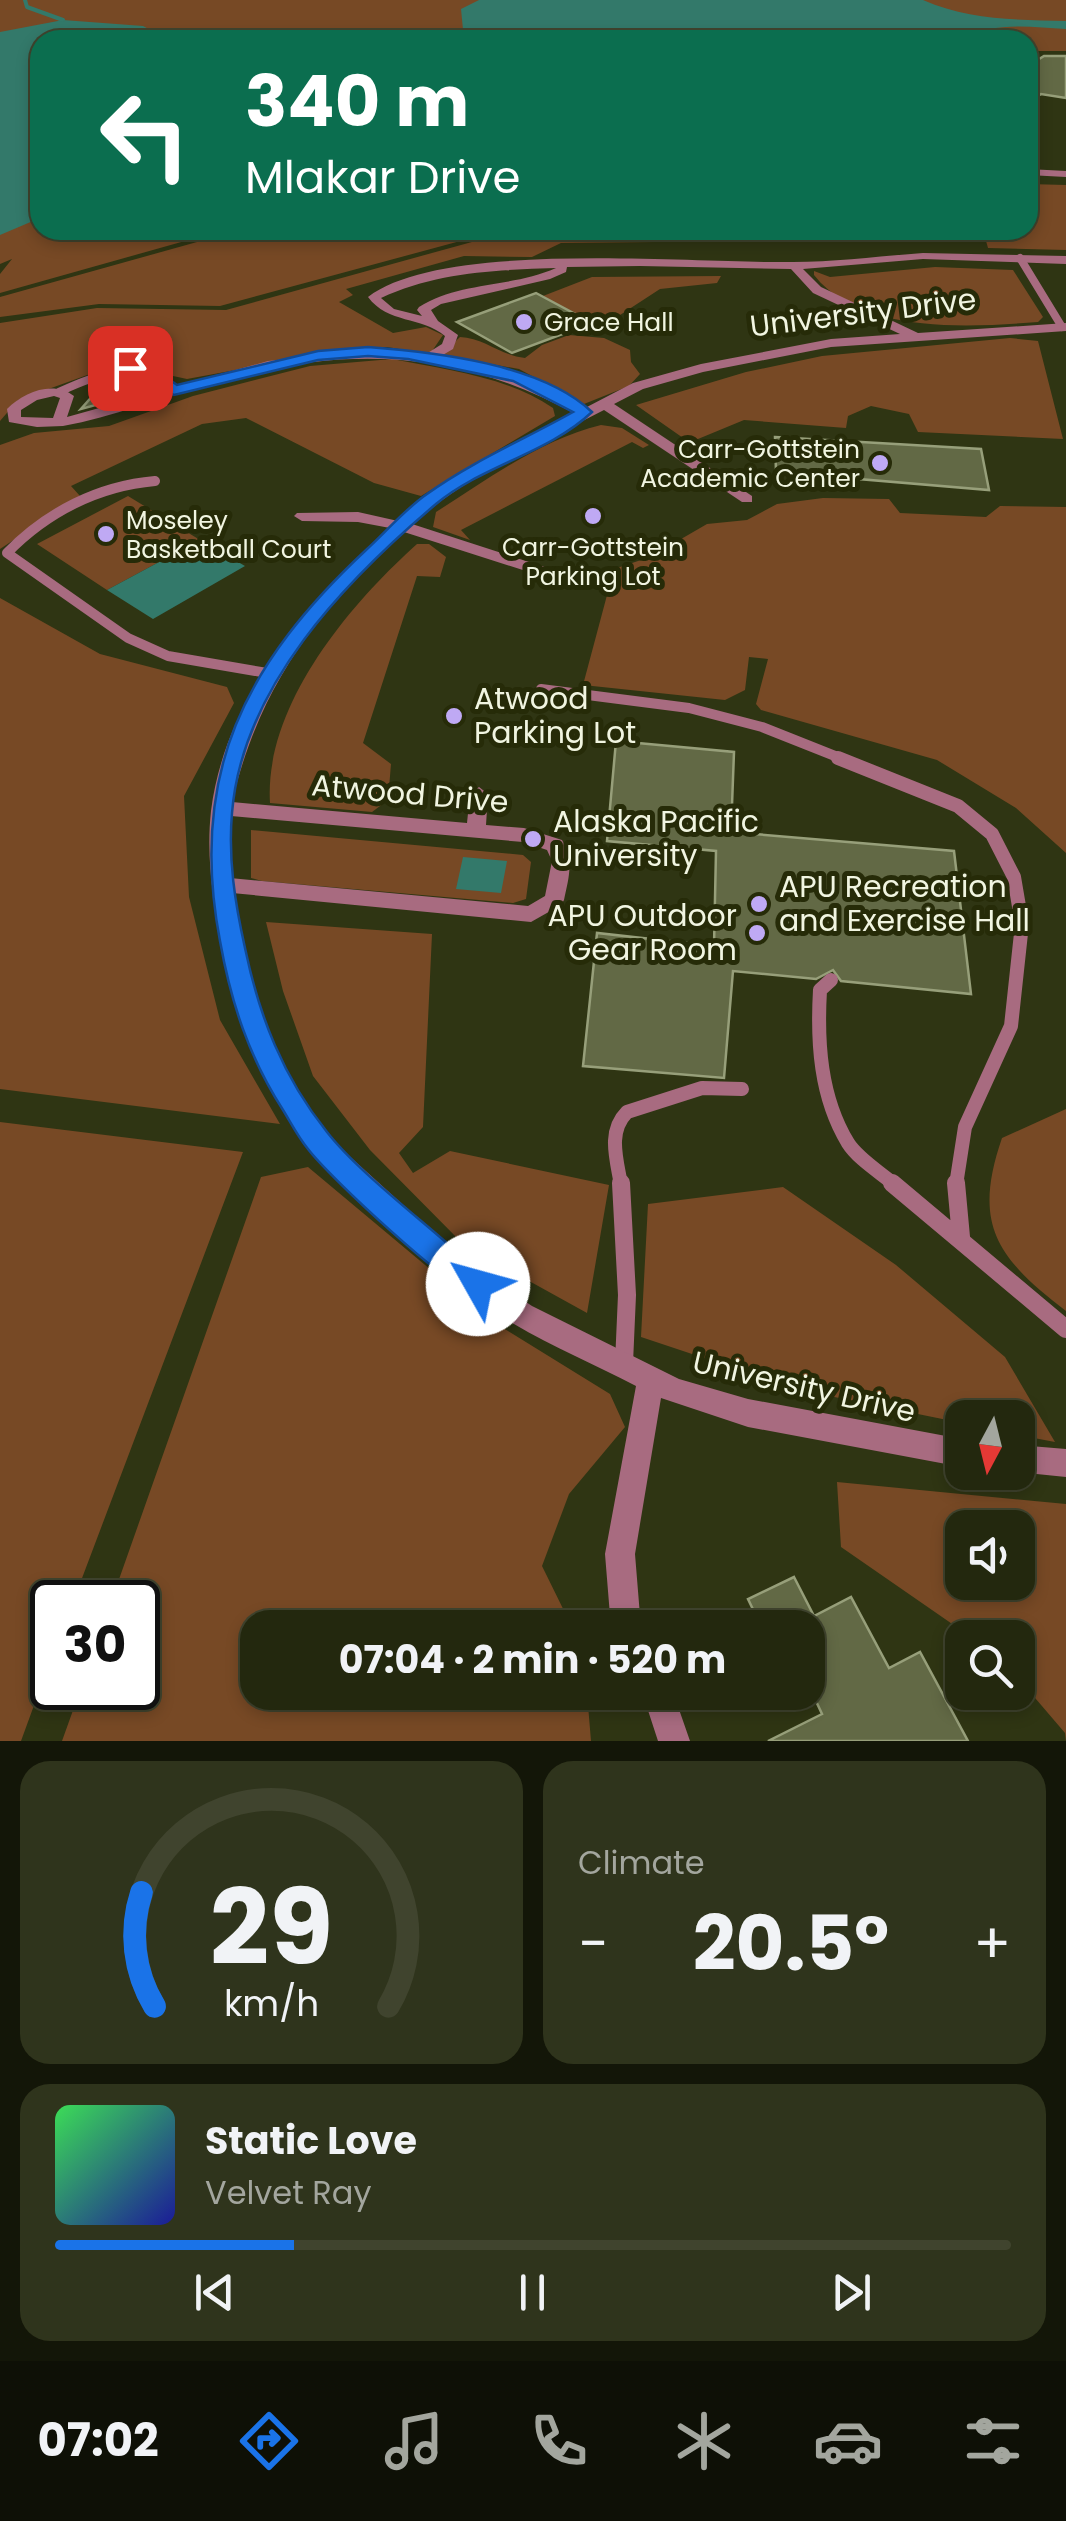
<!DOCTYPE html>
<html lang="en">
<head>
<meta charset="utf-8">
<style>
	body { margin:0; font-family:Poppins,sans-serif; background:#2f341c; color:#f1f3f6; height:100vh; display:flex; flex-direction:column; font-size:38px; white-space:nowrap }
	* { box-sizing:border-box; margin:0 }
	p { font-size:32px; color:#a3a69e }
	.icon { flex:none; width:55px; height:55px; fill:none; stroke:currentColor; stroke-width:2; stroke-linecap:round; stroke-linejoin:round }
	.map { position:relative; height:1741px; overflow:hidden }
	.side { display:flex; flex-direction:column; gap:20px; padding:20px; background:#131608; flex:1 }
	.side>* { flex:none }
	.banner { position:absolute; left:30px; top:30px; width:1008px; height:210px; border-radius:30px; box-shadow:0 5px 15px #0003,0 0 0 2px #40442e; background:#0b6e4f; color:#fff; overflow:hidden }
	.needle { width:65px; rotate:187deg }
	.tools { position:absolute; left:945px; top:1400px; display:grid; gap:20px }
	.tools a { display:grid; place-items:center; width:90px; height:90px; border-radius:20px; background:#23280e; box-shadow:0 5px 15px #0003,0 0 0 2px #40442e; font-size:50px }
	.speed { position:absolute; left:30px; top:1580px; display:flex; gap:20px; font-size:50px; font-weight:700; text-align:center }
	.speed>* { display:grid; place-content:center; width:130px; height:130px; border-radius:50%; background:#23280e; box-shadow:0 5px 15px #0003,0 0 0 2px #40442e; line-height:1 }
	.speed .limit { border:5px solid #111; border-radius:15px; background:#fff; color:#111 }
	.pin { position:absolute; display:grid; place-items:center; width:85px; height:85px; color:#fff; margin:-42px; border-radius:20px; box-shadow:0 5px 15px #0006 }
	.me { position:absolute; width:110px; margin:-55px; rotate:308deg; stroke-linejoin:round; filter:drop-shadow(0 0 8px #0008) }
	.turn { display:flex; align-items:center; gap:35px; height:210px; padding:0 50px; font-size:45px }
	.turn .icon { width:130px; height:130px; stroke-width:2.5 }
	.turn b { display:block; font-size:70px; line-height:85px }
	.big { font-size:75px; font-weight:700; line-height:1.1 }
	.side .widget { flex:1; display:flex; flex-direction:column; justify-content:center; gap:15px; min-width:0; padding:0 35px; border-radius:30px; background:#2f341c }
	.side .dial { align-items:center; gap:0 }
	.dial svg { height:260px; overflow:visible; fill:none; stroke:#40442e; stroke-width:7; stroke-linecap:round; text-anchor:middle }
	.dial text { fill:#f1f3f6; stroke:none }
	.song { display:flex; align-items:center; gap:30px }
	.cover { width:120px; height:120px; border-radius:15px; background:linear-gradient(135deg,hsl(130 70% 55%),hsl(240 70% 35%)) }
	.played { height:10px; border-radius:5px; background:linear-gradient(90deg,#1a73e8 25%,#40442e 25%) }
	.keys { display:flex; justify-content:space-around; direction:ltr }
	.heat { display:flex; justify-content:space-between; align-items:center; font-size:55px; direction:ltr }
	.side .tiles { flex:1; display:grid; gap:20px; grid-template-columns:1fr 1fr }
	.widget:last-child { grid-column:span 2 }
	.trip { position:absolute; left:240px; top:1610px; width:585px; height:100px; border-radius:30px; background:#23280e; box-shadow:0 5px 15px #0003,0 0 0 2px #40442e; font-weight:700; line-height:100px; text-align:center }
	.tabs { display:flex; height:160px; justify-content:space-around; align-items:center; background:#0e1006; color:#a3a69e }
	.tabs .icon { width:70px; height:70px }
	.tabs .current { color:#1a73e8 }
	.tabs b { font-size:45px; color:#f1f3f6 }
	.map>svg:first-child { display:block }
	.green { fill:#774925; fill-rule:evenodd }
	.water { fill:#33796a }
	.lines { fill:none; stroke-linecap:round; stroke-linejoin:round }
	.stream { stroke:#33796a; stroke-width:4 }
	.building { fill:#626945; stroke:#979f7a; stroke-width:2.5 }
	.lane-far3 { stroke:#a86b80; stroke-width:8 }
	.lane-far2 { stroke:#a86b80; stroke-width:10 }
	.lane-far1 { stroke:#a86b80; stroke-width:14 }
	.lane { stroke:#a86b80; stroke-width:18 }
	.street { fill:#a86b80; fill-rule:evenodd }
	.route { fill:#1a73e8; stroke:#114b97; stroke-width:2.5 }
	.poi-dot { fill:#bfa9f4; stroke:#262b08; stroke-width:4 }
	.labels { text-anchor:middle; stroke-width:10; stroke-linejoin:round; paint-order:stroke }
	.far-poi-label { font-size:25px; fill:#f1f5e1; stroke:#262b08; text-anchor:start }
	.street-label { font-size:30px; fill:#f1f5e1; stroke:#262b08 }
	.poi-label { font-size:30px; fill:#f1f5e1; stroke:#262b08; text-anchor:start }
</style>
</head>
<body>
<div class="map">
<svg width="1066" height="1741" viewBox="0 0 1066 1741">
	<rect width="100%" height="100%" fill="#2f3513"/>
	<path class="green" d="M 0,0 L 1066,0 L 1066,51 L 1028,51 L 1028,40 L 40,40 L 40,230 L 224,230 L 0,293 L 0,274 L 12,259 L 0,264 Z
		M 1028,184 L 1066,185 L 1066,250 L 988,248 L 983,230 L 1028,230 Z
		M 240,230 L 501,230 L 220,306 L 99,304 L 0,317 L 0,297 Z
		M 515,230 L 664,230 L 656,242 L 561,243 L 532,257 L 464,256 L 346,289 L 353,295 L 339,302 L 393,333 L 426,327 L 443,335 L 430,354 L 387,347 L 349,349 L 187,379 L 131,367 L 104,369 L 18,400 L 0,421 L 0,323 L 97,308 L 226,310 Z
		M 935,267 L 1013,270 L 1043,317 L 1038,322 C 970,327 861,335 814,275 L 814,271 L 830,277 Z
		M 721,276 L 717,283 L 660,289 L 617,317 L 578,315 L 543,296 L 592,277 Z
		M 569,335 L 604,338 L 630,350 L 631,362 L 640,374 L 629,386 L 584,404 L 519,369 L 441,355 L 460,337 C 484,338 502,356 525,358 L 542,345 Z
		M 1010,338 L 1038,341 L 1063,439 L 918,432 L 909,414 L 871,406 L 848,416 L 846,428 L 744,420 L 698,439 L 686,440 L 636,405 L 746,372 L 822,356 Z
		M 392,359 C 446,370 506,376 553,408 L 555,416 L 421,496 L 374,483 L 246,418 L 202,424 L 71,486 L 80,496 L 0,549 L 0,445 L 34,433 L 109,426 L 193,396 L 310,366 Z
		M 601,425 L 622,428 L 649,445 L 643,448 L 632,442 L 461,530 L 470,540 L 433,527 L 436,512 C 488,479 542,439 601,425 Z
		M 128,496 L 200,540 L 107,590 L 37,544 Z
		M 823,498 L 889,499 L 900,513 L 986,517 L 1000,506 L 1066,507 L 1066,853 L 1016,808 L 937,760 L 761,710 L 756,704 L 768,659 L 749,657 L 745,690 L 725,700 L 583,685 L 614,569 L 650,557 L 707,524 L 747,520 L 777,504 Z
		M 417,544 L 429,544 L 446,557 L 440,577 L 417,576 L 363,743 L 391,764 L 388,800 L 372,812 L 270,803 C 264,706 349,605 417,544 Z
		M 0,598 L 100,654 L 227,687 L 234,703 L 184,796 L 189,897 L 220,1020 L 280,1124 L 0,1089 Z
		M 251,830 L 523,855 L 531,862 L 526,899 L 513,903 L 262,881 L 251,878 Z
		M 266,922 L 432,934 L 423,1127 L 399,1153 L 413,1173 L 450,1151 L 609,1185 L 587,1313 L 464,1245 L 370,1150 L 313,1076 L 283,991 Z
		M 1066,1109 L 1066,1311 C 997,1258 972,1225 1002,1138 Z
		M 0,1122 L 243,1152 L 73,1602 L 52,1602 L 52,1656 L 21,1741 L 0,1741 Z
		M 308,1167 L 492,1321 L 610,1394 L 625,1427 L 569,1494 L 542,1566 L 572,1627 L 258,1628 L 258,1692 L 587,1693 L 591,1741 L 62,1741 L 81,1688 L 138,1688 L 138,1602 L 111,1602 L 261,1177 Z
		M 783,1187 L 896,1265 L 1005,1357 L 1055,1442 L 1018,1435 L 1018,1418 L 962,1418 L 962,1423 L 800,1390 L 641,1337 L 648,1204 Z
		M 837,1482 L 1066,1504 L 1066,1741 L 1065,1733 L 1018,1678 L 1018,1638 L 971,1637 L 841,1547 ZM 962,1528 L 1018,1528 L 1018,1582 L 962,1582 Z"/>
	<path class="water" d="M 479,0 L 923,0 C 969,20 1016,20 1066,21 L 1066,29 C 1030,27 992,21 961,40 L 758,40 L 737,35 L 723,40 L 464,40 L 461,9 Z
		M 63,20 L 143,26 L 162,36 L 40,40 L 40,218 L 0,235 L 0,32 Z
		M 200,540 L 245,566 L 153,619 L 107,590 Z
		M 463,857 L 507,861 L 501,893 L 456,889 Z"/>
	<g class="lines">
		<path class="stream" d="M 25,0 L 27,7 L 63,20"/>
	</g>
	<path class="building" d="M 1044,56 L 1066,56 L 1066,98 L 1041,94 L 1028,103 L 1028,66 Z
		M 536,293 L 592,323 L 512,353 L 457,322 Z
		M 130,381 L 155,389 L 81,409 L 104,383 Z
		M 775,437 L 981,449 L 989,490 L 776,472 Z
		M 616,741 L 734,752 L 731,832 L 954,851 L 971,994 L 841,981 L 833,970 L 816,979 L 733,971 L 724,1078 L 583,1066 L 597,933 L 714,946 L 716,851 L 607,841 Z
		M 794,1577 L 814,1616 L 851,1597 L 889,1668 L 920,1652 L 968,1741 L 768,1741 L 822,1714 L 808,1684 L 808,1628 L 762,1628 L 748,1599 Z"/>
	<g class="lines">
		<path class="lane-far3" d="M 1020,258 L 1062,327
			M 59,392 C 103,372 132,362 174,391"/>
		<path class="lane-far2" d="M 155,481 C 98,486 47,512 7,553 L 128,638 L 168,656 L 273,674
			M 541,689 L 689,708 L 762,727 L 845,760"/>
		<path class="lane-far1" d="M 838,758 L 958,806 L 992,834 L 1014,877 L 1022,924 L 1011,1026 L 965,1127 L 956,1185
			M 831,980 L 820,990 C 817,1042 820,1097 848,1143 C 858,1159 881,1173 895,1185
			M 621,1185 C 617,1160 607,1132 627,1112 L 702,1088 L 742,1089"/>
		<path class="lane" d="M 621,1183 L 627,1295 L 624,1363
			M 892,1183 L 1066,1329
			M 956,1183 L 961,1237"/>
		<path class="street" d="M 1028,169 L 1066,171 L 1066,177 L 1028,175 Z
			M 923,253 L 1066,256 L 1066,264 L 923,259 L 803,269 L 821,287 L 918,333 L 1066,323 L 1066,331 L 831,347 L 703,372 L 643,389 L 614,404 L 752,496 L 752,502 L 742,502 L 604,410 C 538,444 468,475 412,524 L 563,573 L 563,579 L 551,579 L 404,532 C 317,610 259,687 232,802 L 467,823 L 470,794 L 479,787 L 488,794 L 486,825 L 524,828 L 562,840 C 574,862 569,876 564,900 L 561,905 L 531,922 L 232,893 L 253,995 L 277,1059 L 326,1135 L 465,1261 L 532,1306 L 679,1379 L 748,1399 L 962,1439 L 962,1467 L 748,1427 L 661,1398 L 635,1554 L 641,1628 L 611,1628 L 605,1554 L 636,1386 C 596,1365 553,1347 514,1324 C 459,1292 414,1247 368,1204 C 349,1186 324,1168 308,1146 C 262,1084 236,1022 222,946 C 213,901 206,857 211,811 C 225,698 308,600 390,528 L 358,522 L 302,521 L 294,516 L 297,513 L 358,512 L 398,521 C 451,474 513,446 575,414 C 456,348 340,346 211,383 C 161,397 113,417 63,426 L 37,427 L 9,422 L 7,409 C 24,392 53,380 74,396 L 67,417 L 268,361 L 361,351 L 426,354 L 442,344 L 445,336 C 421,316 388,324 368,297 C 443,239 695,264 793,262 C 836,262 880,256 923,253 ZM 640,266 L 791,269 L 813,293 L 900,334 L 831,339 L 701,364 L 633,383 L 585,408 C 540,383 493,363 441,356 L 453,349 L 458,335 L 438,321 L 431,310 L 441,304 L 550,279 L 566,272 L 567,267 ZM 556,268 C 511,288 460,281 419,307 L 417,310 L 422,316 L 394,309 L 381,298 C 436,272 496,270 556,268 ZM 54,396 L 60,398 L 53,418 L 21,417 L 21,410 L 37,400 ZM 231,816 L 523,842 L 547,850 L 552,861 L 545,896 L 528,906 L 230,878 Z
			M 1018,1445 L 1066,1449 L 1066,1477 L 1017,1472 Z
			M 642,1692 L 673,1692 L 690,1741 L 658,1741 Z"/>
	</g>
	<path class="route" d="M 368,347 C 435,352 542,364 592,412 C 549,453 481,466 436,504 C 345,581 242,687 232,813 C 228,859 235,903 245,948 C 259,1016 283,1077 327,1132 C 359,1173 426,1223 466,1260 L 489,1275 L 493,1284 L 489,1294 L 478,1298 C 447,1286 330,1178 308,1149 C 298,1137 291,1123 283,1110 C 249,1057 231,1003 220,941 C 188,774 245,663 366,550 C 386,532 405,509 427,494 C 471,462 525,439 573,412 L 513,381 L 408,359 L 368,356 L 318,360 L 174,395 L 123,368 L 130,364 L 159,372 L 177,385 L 318,351 Z"/>
	<g class="poi-dot">
		<circle cx="524" cy="322" r="10"/>
		<circle cx="880" cy="463" r="10"/>
		<circle cx="593" cy="516" r="10"/>
		<circle cx="106" cy="534" r="10"/>
		<circle cx="454" cy="716" r="10"/>
		<circle cx="533" cy="839" r="10"/>
		<circle cx="759" cy="904" r="10"/>
		<circle cx="757" cy="933" r="10"/>
	</g>
	<g class="labels">
		<g class="far-poi-label">
			<text x="544" y="331">Grace Hall</text>
			<text x="860" y="458" text-anchor="end">Carr-Gottstein<tspan x="860" dy="29">Academic Center</tspan></text>
			<text x="126" y="529">Moseley<tspan x="126" dy="29">Basketball Court</tspan></text>
			<text x="593" y="556" text-anchor="middle">Carr-Gottstein<tspan x="593" dy="29">Parking Lot</tspan></text>
		</g>
		<g class="street-label">
			<text transform="translate(863 313) rotate(-7)" y="10">University Drive</text>
			<text transform="translate(410 794) rotate(5)" y="10">Atwood Drive</text>
			<text transform="translate(804 1387) rotate(13)" y="10">University Drive</text>
		</g>
		<g class="poi-label">
			<text x="474" y="709">Atwood<tspan x="474" dy="34">Parking Lot</tspan></text>
			<text x="553" y="832">Alaska Pacific<tspan x="553" dy="34">University</tspan></text>
			<text x="779" y="897">APU Recreation<tspan x="779" dy="34">and Exercise Hall</tspan></text>
			<text x="737" y="926" text-anchor="end">APU Outdoor<tspan x="737" dy="34">Gear Room</tspan></text>
		</g>
	</g>
</svg>
<div class="tools">
<a><svg class="needle" viewBox="-14 -14 28 28"><path d="M0-13l5 13h-10z" fill="#e53935"/><path d="M0 13l5-13h-10z" fill="#a3a69e"/></svg></a>
<a><svg class="icon" aria-label="sound" viewBox="0 0 24 24"><path d="M4 9h4l5-4v14l-5-4H4zM17 9q2 3 0 6"/></svg></a>
<a><svg class="icon" aria-label="search" viewBox="0 0 24 24"><circle cx="10" cy="10" r="6"/><path d="M15 15l6 6"/></svg></a>
</div>
<div class="speed"><div class="limit">30</div></div>
<div class="pin" style="left:130px;top:368px;background:#d93025"><svg class="icon" aria-label="arrive" viewBox="0 0 24 24"><path d="M6 21V4h12l-3 4 3 4H6"/></svg></div>
<svg class="me" style="left:478px;top:1284px" viewBox="-20 -20 40 40"><circle r="19" fill="#fff"/><path d="M0-13L10 11 0 6-10 11z" fill="#1a73e8"/></svg>
<div class="trip">07:04 · 2 min · 520 m</div>
<div class="banner">
<div class="turn"><svg class="icon" aria-label="left" viewBox="0 0 24 24"><path d="M17 20v-9H6M10 6l-5 5 5 5"/></svg><div><b>340 m</b>Mlakar Drive</div></div>
</div>
</div>
<section class="side">
<div class="tiles">
<div class="widget dial"><svg viewBox="0 0 100 80">
<path d="M14 69A42 42 0 1 1 86 69"/>
<path d="M14 69A42 42 0 0 1 10 34" stroke="#1a73e8"/>
<text x="50" y="56" font-size="32" font-weight="700">29</text>
<text x="50" y="72" font-size="11">km/h</text>
</svg></div>
<div class="widget"><p>Climate</p>
<div class="heat"><a>−</a><b class="big">20.5°</b><a>+</a></div>
</div>
<div class="widget">
<div class="song"><i class="cover"></i><div><b>Static Love</b><p>Velvet Ray</p></div></div>
<div class="played"></div>
<div class="keys"><svg class="icon" aria-label="previous" viewBox="0 0 24 24"><path d="M18 5L8 12l10 7zM5 5v14"/></svg><svg class="icon" aria-label="pause" viewBox="0 0 24 24"><path d="M8 5v14M16 5v14"/></svg><svg class="icon" aria-label="next" viewBox="0 0 24 24"><path d="M6 5l10 7-10 7zM19 5v14"/></svg></div>
</div>
</div>
</section>
<nav class="tabs">
<b>07:02</b>
<svg class="icon current" aria-label="directions" viewBox="0 0 24 24"><path d="M12 3l9 9-9 9-9-9zM9 14v-3h6M13 9l2 2-2 2"/></svg>
<svg class="icon" aria-label="music" viewBox="0 0 24 24"><path d="M9 18V5l10-2v13"/><circle cx="6" cy="18" r="3"/><circle cx="16" cy="16" r="3"/></svg>
<svg class="icon" aria-label="phone" viewBox="0 0 24 24"><path d="M5 4h4l2 5-3 2q2 4 5 5l2-3 5 2v4C11 20 4 13 5 4z"/></svg>
<svg class="icon" aria-label="climate" viewBox="0 0 24 24"><path d="M12 3v18M4 7l16 10M4 17L20 7"/></svg>
<svg class="icon" aria-label="car" viewBox="0 0 24 24"><path d="M5 17H2v-5l4-1 3-4h7l3 4 3 1v5h-3M9 17h6M6 11h13"/><circle cx="7" cy="17" r="2"/><circle cx="17" cy="17" r="2"/></svg>
<svg class="icon" aria-label="filters" viewBox="0 0 24 24"><path d="M4 7h16M4 17h16"/><circle cx="9" cy="7" r="2"/><circle cx="15" cy="17" r="2"/></svg>
</nav>
</body>
</html>
